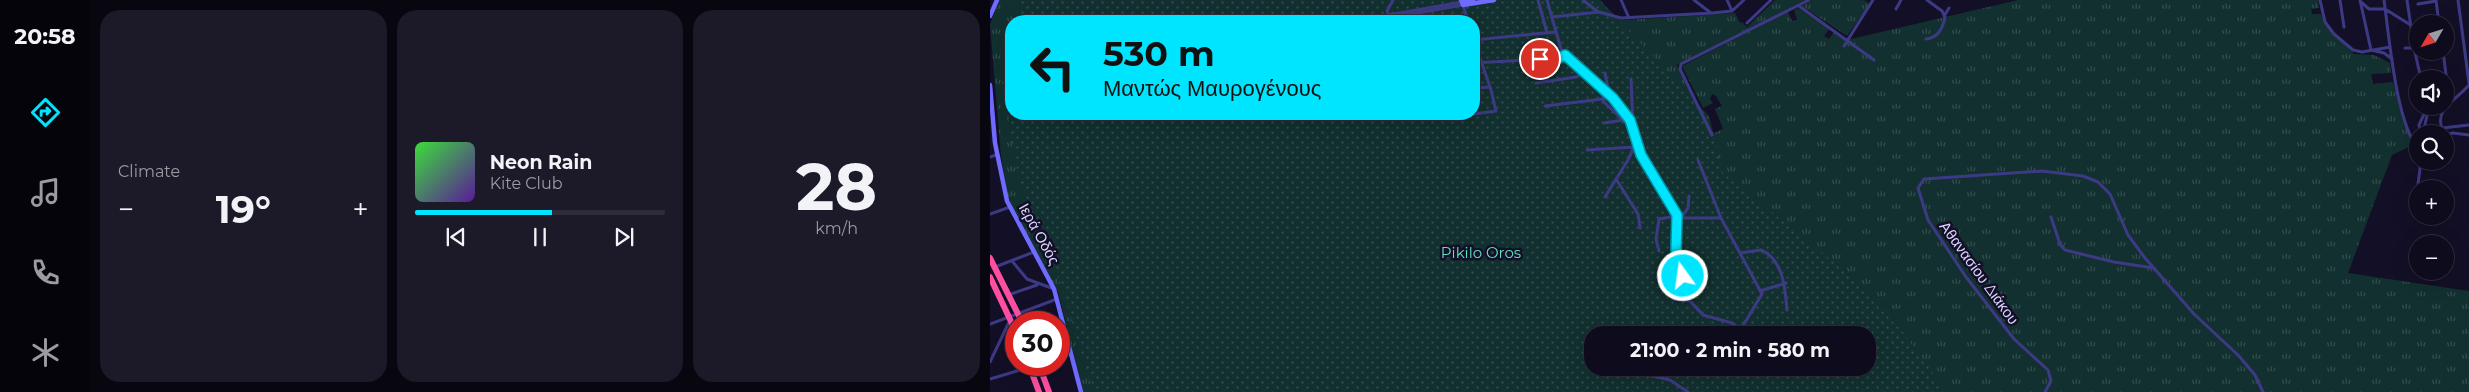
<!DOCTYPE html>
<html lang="en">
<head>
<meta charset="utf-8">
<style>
	body { margin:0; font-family:Montserrat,sans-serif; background:#1c1929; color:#f1f3f6; height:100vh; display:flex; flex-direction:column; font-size:19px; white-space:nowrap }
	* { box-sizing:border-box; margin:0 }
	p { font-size:16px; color:#9b9ba3 }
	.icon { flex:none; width:28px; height:28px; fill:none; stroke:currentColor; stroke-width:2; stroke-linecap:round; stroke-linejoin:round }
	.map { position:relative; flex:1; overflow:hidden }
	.sheet { display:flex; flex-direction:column; gap:10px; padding:10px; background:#08060f; width:900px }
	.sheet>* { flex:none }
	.guide { position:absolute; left:15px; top:15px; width:475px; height:105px; border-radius:20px; box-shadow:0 5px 20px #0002,0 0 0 1px #2e2b3b; background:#00e5ff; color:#111; overflow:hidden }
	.needle { width:32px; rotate:231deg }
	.buttons { position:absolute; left:1419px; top:15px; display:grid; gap:10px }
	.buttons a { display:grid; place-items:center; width:45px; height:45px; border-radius:50%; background:#0e0b1c; box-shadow:0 5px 20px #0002,0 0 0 1px #2e2b3b; font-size:25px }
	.speed { position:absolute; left:15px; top:311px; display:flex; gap:10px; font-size:25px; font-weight:700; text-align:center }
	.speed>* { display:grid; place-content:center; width:65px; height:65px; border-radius:50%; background:#0e0b1c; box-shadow:0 5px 20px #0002,0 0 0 1px #2e2b3b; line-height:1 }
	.speed .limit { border:8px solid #d22; background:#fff; color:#111 }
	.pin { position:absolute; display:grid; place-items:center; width:42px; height:42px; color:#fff; margin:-21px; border:2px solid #fff; border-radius:50%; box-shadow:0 1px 5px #0007 }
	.me { position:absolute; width:55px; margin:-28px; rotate:346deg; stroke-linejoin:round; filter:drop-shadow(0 0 4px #0008) }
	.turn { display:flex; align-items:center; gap:18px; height:105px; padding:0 15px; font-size:22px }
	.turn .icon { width:65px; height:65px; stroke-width:2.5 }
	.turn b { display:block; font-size:35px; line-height:42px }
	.big { font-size:38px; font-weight:700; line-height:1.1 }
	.sheet .card { flex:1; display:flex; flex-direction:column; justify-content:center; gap:8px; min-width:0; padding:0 18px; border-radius:20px; background:#1c1929 }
	.sheet .dial { align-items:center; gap:0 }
	.dial b { font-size:65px; line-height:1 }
	.song { display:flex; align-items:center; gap:15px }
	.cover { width:60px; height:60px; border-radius:8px; background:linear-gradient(135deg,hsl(120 70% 55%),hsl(270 70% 35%)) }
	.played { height:5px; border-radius:2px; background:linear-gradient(90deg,#00e5ff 55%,#2e2b3b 55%) }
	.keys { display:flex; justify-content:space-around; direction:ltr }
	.heat { display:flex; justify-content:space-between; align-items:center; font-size:28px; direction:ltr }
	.sheet .tiles { flex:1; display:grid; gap:10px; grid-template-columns:repeat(3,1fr) }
	.trip { position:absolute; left:594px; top:326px; width:292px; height:50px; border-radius:20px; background:#0e0b1c; box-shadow:0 5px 20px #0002,0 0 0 1px #2e2b3b; font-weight:700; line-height:50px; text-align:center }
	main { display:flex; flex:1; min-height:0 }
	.menu { display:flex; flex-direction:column; width:90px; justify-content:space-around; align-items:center; background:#06040b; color:#9b9ba3 }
	.menu .icon { width:35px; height:35px }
	.menu .selected { color:#00e5ff }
	.menu b { font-size:22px; color:#f1f3f6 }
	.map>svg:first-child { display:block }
	.grass { fill:url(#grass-tufts); fill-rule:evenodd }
	.park { fill:url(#park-dots); fill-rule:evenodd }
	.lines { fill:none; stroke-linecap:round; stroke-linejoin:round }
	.street { stroke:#3d3a85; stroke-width:3 }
	.secondary { stroke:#6f6bff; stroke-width:4.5 }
	.highway { stroke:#ff4fa3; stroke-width:6 }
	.route-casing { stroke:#0095a6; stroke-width:12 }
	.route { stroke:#00e5ff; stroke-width:9 }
	.labels { text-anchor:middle; stroke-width:5; stroke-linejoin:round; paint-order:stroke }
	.street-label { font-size:15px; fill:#d9d4ff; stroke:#130f26 }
	.park-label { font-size:15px; fill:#5fe0c0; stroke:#130f26 }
</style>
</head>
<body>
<main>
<nav class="menu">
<b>20:58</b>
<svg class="icon selected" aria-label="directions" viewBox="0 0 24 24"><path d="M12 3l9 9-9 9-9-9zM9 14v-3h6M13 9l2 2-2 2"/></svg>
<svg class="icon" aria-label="music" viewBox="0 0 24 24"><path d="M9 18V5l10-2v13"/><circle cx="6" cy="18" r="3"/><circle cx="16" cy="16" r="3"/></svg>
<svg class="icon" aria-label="phone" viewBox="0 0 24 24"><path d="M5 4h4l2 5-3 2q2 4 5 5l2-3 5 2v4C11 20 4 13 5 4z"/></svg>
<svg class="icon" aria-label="climate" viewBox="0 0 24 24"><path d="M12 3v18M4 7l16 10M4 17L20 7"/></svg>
</nav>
<section class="sheet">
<div class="tiles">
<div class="card"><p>Climate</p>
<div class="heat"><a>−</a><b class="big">19°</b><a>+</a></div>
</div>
<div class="card">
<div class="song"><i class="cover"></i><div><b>Neon Rain</b><p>Kite Club</p></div></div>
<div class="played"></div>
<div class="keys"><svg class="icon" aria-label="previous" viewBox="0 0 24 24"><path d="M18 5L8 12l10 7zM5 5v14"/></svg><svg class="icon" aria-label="pause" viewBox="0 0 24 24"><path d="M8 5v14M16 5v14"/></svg><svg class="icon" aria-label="next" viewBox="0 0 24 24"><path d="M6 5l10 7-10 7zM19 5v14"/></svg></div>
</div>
<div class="card dial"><b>28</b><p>km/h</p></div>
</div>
</section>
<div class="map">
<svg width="1479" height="392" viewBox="0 0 1479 392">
	<defs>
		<pattern id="grass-tufts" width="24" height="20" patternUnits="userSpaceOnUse" patternTransform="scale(1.25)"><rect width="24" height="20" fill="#12302f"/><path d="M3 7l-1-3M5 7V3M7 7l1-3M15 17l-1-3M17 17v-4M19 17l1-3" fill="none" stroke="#344d4e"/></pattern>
		<pattern id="park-dots" width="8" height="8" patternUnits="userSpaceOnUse" patternTransform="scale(1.25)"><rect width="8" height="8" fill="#12302f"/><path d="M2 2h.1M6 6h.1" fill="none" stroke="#344d4e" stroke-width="1.8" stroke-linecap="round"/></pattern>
	</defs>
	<rect width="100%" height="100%" fill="#130f26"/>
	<path class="grass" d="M 9,0 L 383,0 L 390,21 L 21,21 L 21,114 L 501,142 L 618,18 L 636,20 L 745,13 L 750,23 L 752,22 L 757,27 L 785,0 L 815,0 L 687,65 L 720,135 L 733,129 L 725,109 L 732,106 L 726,96 L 722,94 L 720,99 L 723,103 L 713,108 L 692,66 L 798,12 L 802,21 L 807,20 L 804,10 L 808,8 L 840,28 L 834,36 L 839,39 L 845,31 L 857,40 L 1028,0 L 1328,0 L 1329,8 L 1321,9 L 1322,14 L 1331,14 L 1334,22 L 1364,54 L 1384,55 L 1400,63 L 1401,73 L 1381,74 L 1383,84 L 1403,82 L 1423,145 L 1402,155 L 1358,273 L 1479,291 L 1479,392 L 93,392 L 68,292 L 27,218 L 18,197 L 11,156 L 0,25 ZM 602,335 L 878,335 L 878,368 L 602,368 Z
		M 822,0 L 874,0 L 880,4 L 857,36 L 812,6 Z"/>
	<path class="park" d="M 32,0 L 610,0 L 719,116 L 733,173 L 850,267 L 912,331 L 957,392 L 103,392 L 72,288 L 29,180 L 12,84 L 21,45 L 21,114 L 484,114 L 484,21 L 27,21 ZM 602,335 L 878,335 L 878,368 L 602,368 Z"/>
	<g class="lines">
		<path class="street" d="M 548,0 L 557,33
			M 557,0 L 571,49 L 588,68 L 623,98 L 637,114 L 655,163 L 686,212 L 688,259 L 700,301 L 713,315 L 742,323 L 757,335
			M 593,0 L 608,12
			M 631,0 L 639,18
			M 704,0 L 721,13
			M 737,0 L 742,11
			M 1330,0 L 1335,22 L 1344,34 L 1363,50 L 1372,52 L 1400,47
			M 1350,0 L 1354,27
			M 1370,0 L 1381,50 L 1394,53 L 1402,59
			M 1394,0 C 1399,35 1406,123 1428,148
			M 1417,0 L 1424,48 L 1431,79
			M 1446,0 L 1449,24
			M 1468,0 L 1479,83
			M 1371,2 L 1379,9 L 1395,9 L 1419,24
			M 1428,4 L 1446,1
			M 809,6 L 884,60
			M 906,9 L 911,0
			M 398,15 L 472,2
			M 954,16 L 959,8
			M 562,17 L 609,12 L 631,18 L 722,13 L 742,11 L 754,0
			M 399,18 L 473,5 L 478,21
			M 401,21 L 397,11 L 403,0
			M 757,23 L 781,0
			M 936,39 C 948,38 953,28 955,17 L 952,11 L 937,0
			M 484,40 L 501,90 L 506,111 L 484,114
			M 484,40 L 565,32
			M 854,46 L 883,0
			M 1415,48 L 1424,48
			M 1453,51 L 1457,83 L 1455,88
			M 484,63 L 569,58 L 575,55
			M 615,73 L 619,94
			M 546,83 L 586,77 L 594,73
			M 484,88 L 500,87
			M 616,92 L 613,97 L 614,102 L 638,125 L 643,126 L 641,79
			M 555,106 L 613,99
			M 455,114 L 482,114
			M 614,123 L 633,120
			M 1452,128 L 1479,125
			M 1431,134 L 1429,125 L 1435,112
			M 1433,134 L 1439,106
			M 1455,134 C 1440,110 1466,101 1479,85
			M 722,135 L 690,69 L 691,64 L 819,0
			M 1455,135 L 1463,133 L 1479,135
			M 597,150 L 644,147
			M 0,157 L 6,155
			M 708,160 L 731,218
			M 626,179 L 648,214 L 650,228
			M 1428,184 L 1431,161
			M 615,197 L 638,160 L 644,147
			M 0,214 L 20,207
			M 1061,217 L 1070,244 L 1075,250 L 1124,262 L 1164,268
			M 688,218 L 731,218 L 772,294 L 751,329
			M 691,218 L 698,208 L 699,196
			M 669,251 L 666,239 L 669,219 L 681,217 L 682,206
			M 750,253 L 771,250 C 794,260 795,289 797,310
			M 22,261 L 37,279 L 64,289
			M 5,267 L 44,252
			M 770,291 L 796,283
			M 18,295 L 47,285
			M 683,299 L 700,301
			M 0,324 L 67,299
			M 0,362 L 20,320
			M 628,368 L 680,380 L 698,392
			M 0,379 L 40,367
			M 1055,392 L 1061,381 L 1058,370 L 1024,339 L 976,277 L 938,220 L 928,188 L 934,179 L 1052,171 L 1093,176 L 1108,182 L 1120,194 L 1138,235 L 1155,258 L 1204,314 L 1248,355 L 1265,375 L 1273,392"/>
		<path class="secondary" d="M 471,0 L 473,5 L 504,0
			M 472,2 L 483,0
			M 0,16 L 7,0
			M 0,85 L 5,143 L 17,201 L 64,289 L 91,392"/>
		<path class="highway" d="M 0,258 L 32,322
			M 0,277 L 26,332
			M 39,365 L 49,392
			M 49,365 L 59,392"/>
	</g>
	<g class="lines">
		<defs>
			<path id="route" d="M 550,59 L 569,58 L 575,55 L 623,98 L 640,120 L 651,155 L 687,215 L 686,250 L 693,276"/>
		</defs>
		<use href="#route" class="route-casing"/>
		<use href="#route" class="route"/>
	</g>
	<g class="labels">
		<g class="street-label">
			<text transform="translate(49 234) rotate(61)" y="5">Ιερά Οδός</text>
			<text transform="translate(989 273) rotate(54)" y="5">Αθανασίου Διάκου</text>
		</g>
		<g class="park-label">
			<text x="491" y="258">Pikilo Oros</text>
		</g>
	</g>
</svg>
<div class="buttons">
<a><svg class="needle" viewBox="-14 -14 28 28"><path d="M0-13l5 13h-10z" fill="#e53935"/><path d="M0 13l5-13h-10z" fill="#9b9ba3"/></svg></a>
<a><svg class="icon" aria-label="sound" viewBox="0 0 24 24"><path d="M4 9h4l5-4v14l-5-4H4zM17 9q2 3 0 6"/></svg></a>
<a><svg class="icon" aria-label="search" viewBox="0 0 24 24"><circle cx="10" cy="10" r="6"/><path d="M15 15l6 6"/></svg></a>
<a>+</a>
<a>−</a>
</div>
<div class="speed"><div class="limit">30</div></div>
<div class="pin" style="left:550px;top:59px;background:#d93025"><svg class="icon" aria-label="arrive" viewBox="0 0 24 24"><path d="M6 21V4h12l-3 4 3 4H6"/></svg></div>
<svg class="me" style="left:693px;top:276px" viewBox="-20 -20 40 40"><circle r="17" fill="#00e5ff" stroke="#fff" stroke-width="3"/><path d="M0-11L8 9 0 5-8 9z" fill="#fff"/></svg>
<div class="trip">21:00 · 2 min · 580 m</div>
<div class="guide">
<div class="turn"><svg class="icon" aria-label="left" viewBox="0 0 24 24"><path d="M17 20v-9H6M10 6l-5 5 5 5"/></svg><div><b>530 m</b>Μαντώς Μαυρογένους</div></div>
</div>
</div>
</main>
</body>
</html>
